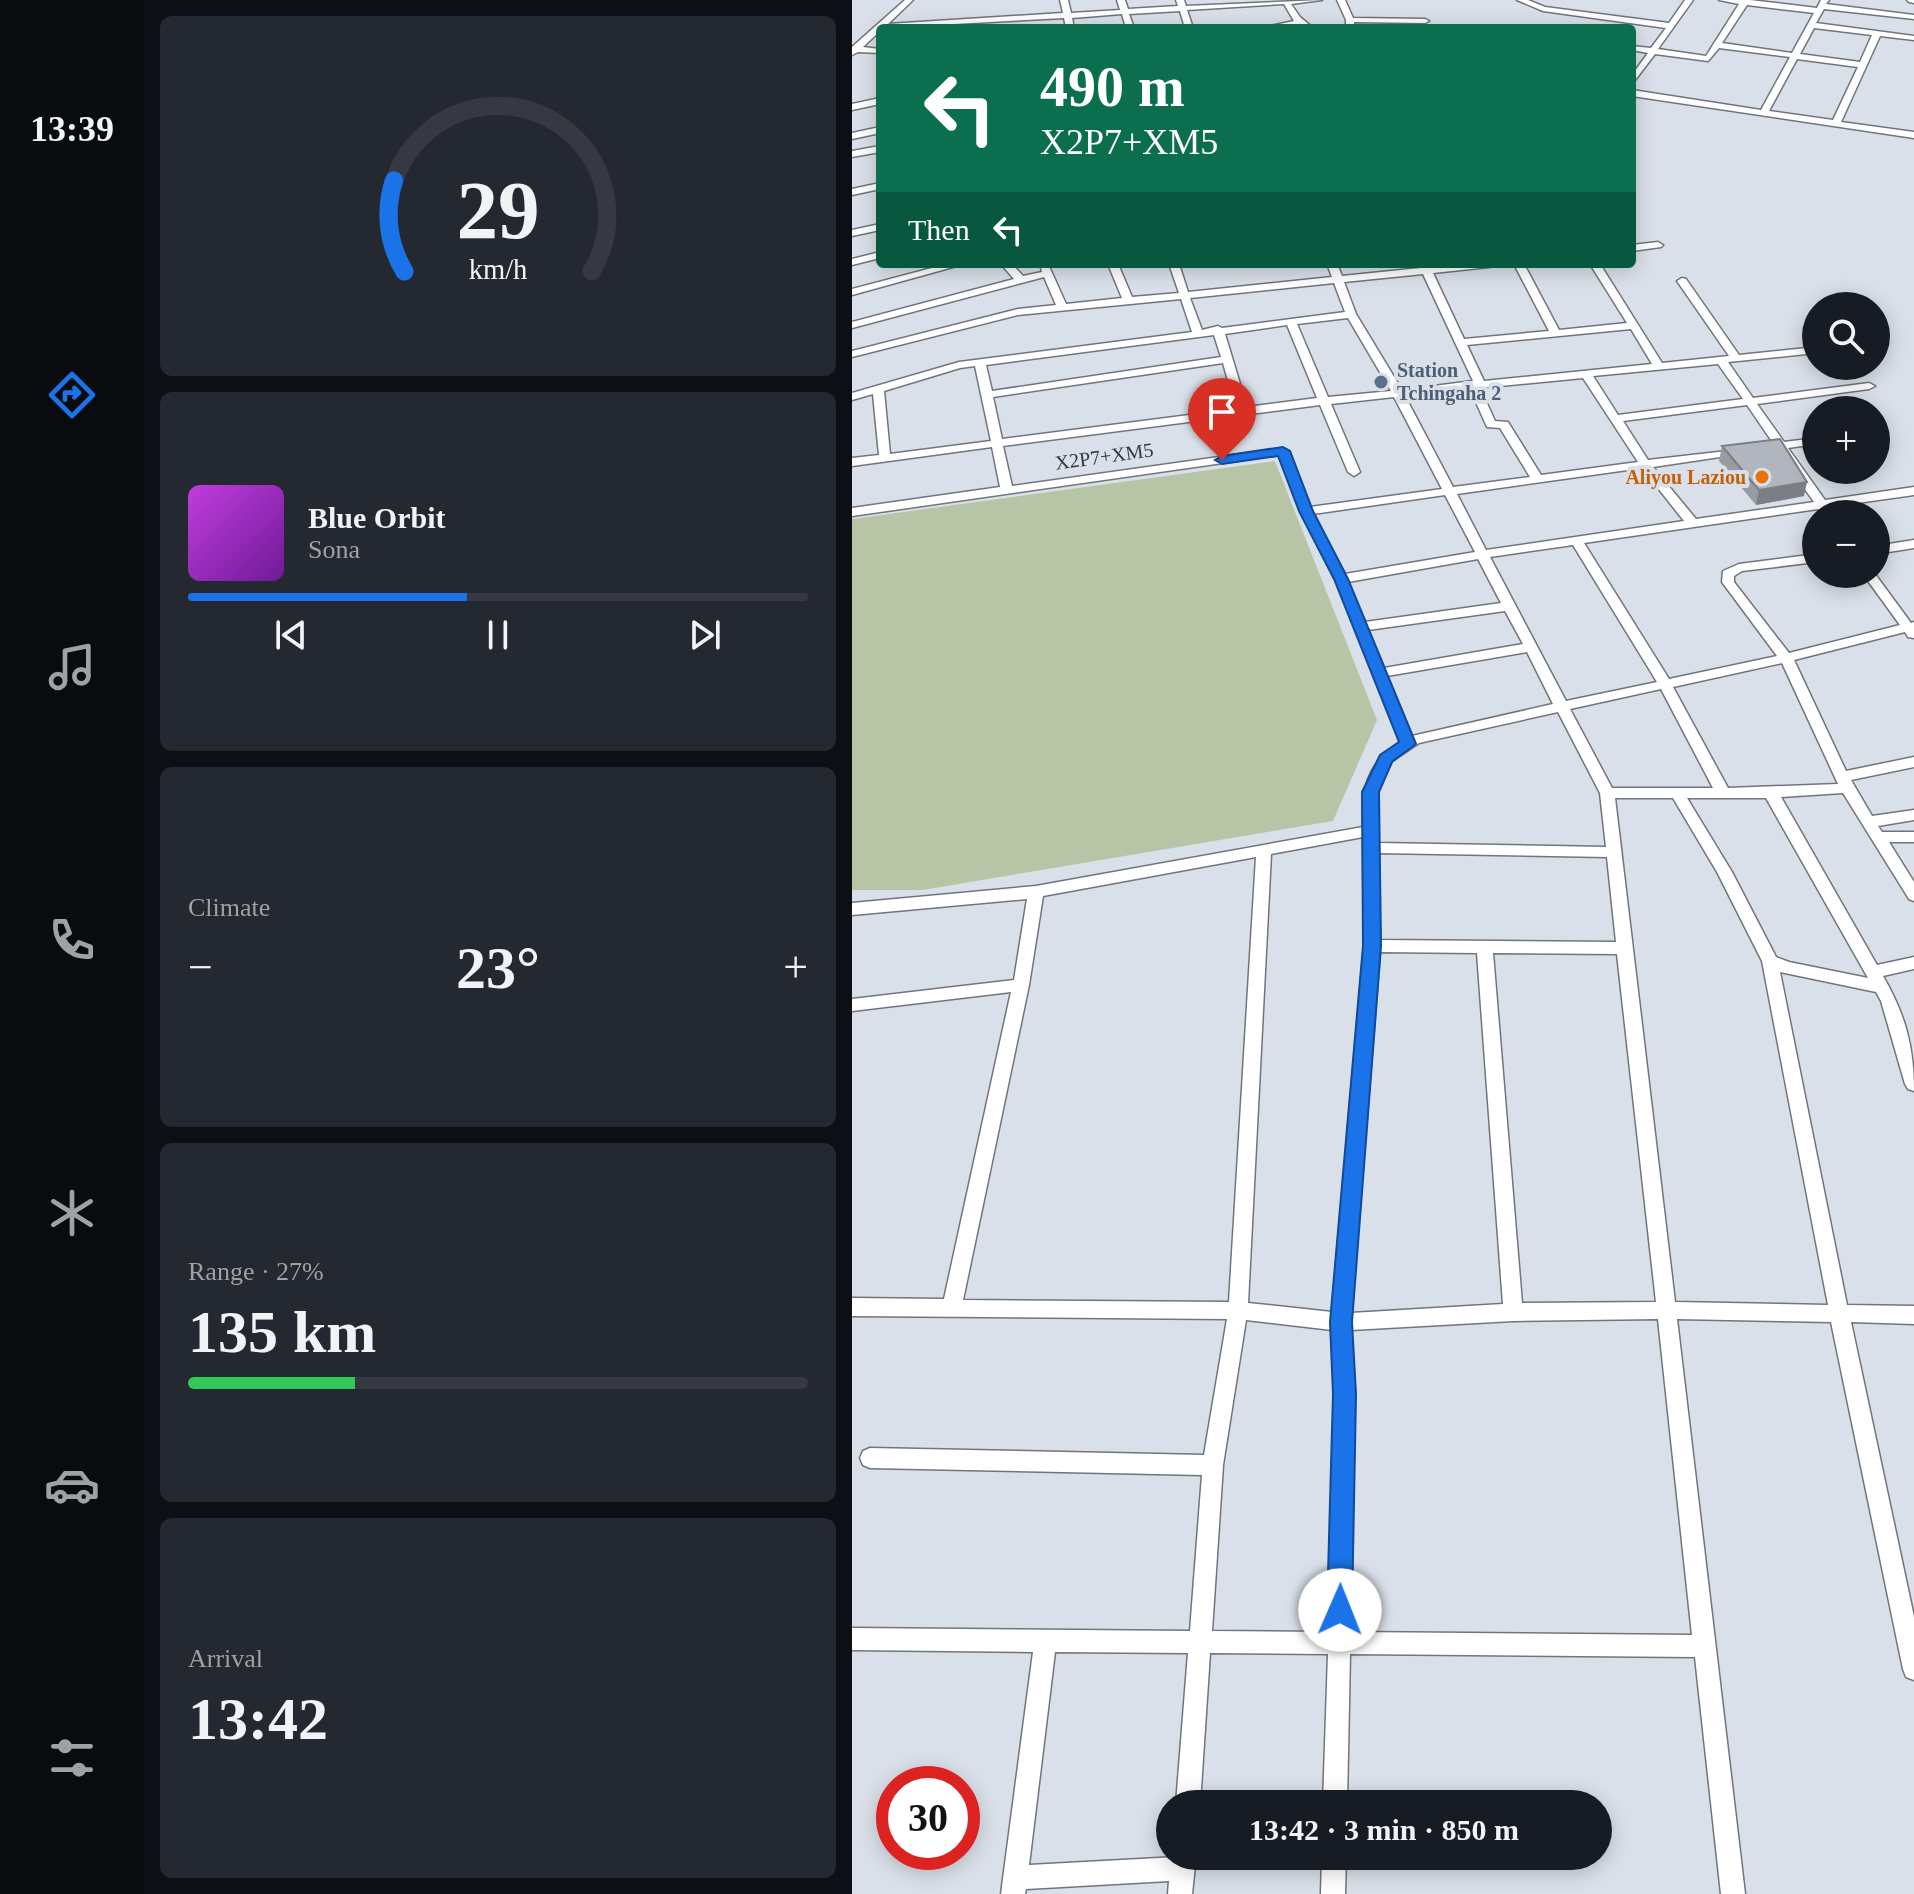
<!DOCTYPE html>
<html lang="en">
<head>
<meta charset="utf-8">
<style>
	body { margin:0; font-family:"Times New Roman",serif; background:#242831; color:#f1f3f6; height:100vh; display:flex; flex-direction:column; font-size:30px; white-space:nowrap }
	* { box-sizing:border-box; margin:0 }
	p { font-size:26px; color:#9ea1a6 }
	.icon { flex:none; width:44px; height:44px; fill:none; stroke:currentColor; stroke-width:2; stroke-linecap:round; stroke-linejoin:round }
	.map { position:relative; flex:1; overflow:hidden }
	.drawer { display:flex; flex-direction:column; gap:16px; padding:16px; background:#0d0f14; width:708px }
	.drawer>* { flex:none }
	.top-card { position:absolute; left:24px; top:24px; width:760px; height:244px; border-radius:8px; box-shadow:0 4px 20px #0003; background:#0b6e4f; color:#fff; overflow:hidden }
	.tools { position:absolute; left:950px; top:292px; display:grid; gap:16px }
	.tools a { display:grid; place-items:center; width:88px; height:88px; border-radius:50%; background:#171b24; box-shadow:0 4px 20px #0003; font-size:40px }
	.speed { position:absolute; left:24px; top:1766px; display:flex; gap:16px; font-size:40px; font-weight:700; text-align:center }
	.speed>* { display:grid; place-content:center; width:104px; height:104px; border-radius:50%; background:#171b24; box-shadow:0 4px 20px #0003; line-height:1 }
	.speed .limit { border:12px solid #d22; background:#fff; color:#111 }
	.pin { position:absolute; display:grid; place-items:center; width:68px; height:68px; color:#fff; margin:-82px -34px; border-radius:50% 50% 50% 0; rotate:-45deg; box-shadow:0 0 8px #0007 }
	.pin .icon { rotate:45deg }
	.me { position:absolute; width:88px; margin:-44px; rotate:1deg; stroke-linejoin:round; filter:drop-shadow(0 0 6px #0008) }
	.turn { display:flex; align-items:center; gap:28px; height:168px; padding:0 32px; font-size:36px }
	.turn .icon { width:104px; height:104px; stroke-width:2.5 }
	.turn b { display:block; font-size:56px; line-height:68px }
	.then { display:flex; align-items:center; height:76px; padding:0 32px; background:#0003; gap:16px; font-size:30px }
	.big { font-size:60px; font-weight:800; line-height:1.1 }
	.drawer .widget { flex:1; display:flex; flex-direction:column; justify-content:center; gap:12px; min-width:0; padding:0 28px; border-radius:12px; background:#242831 }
	.drawer .dial { align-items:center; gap:0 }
	.dial svg { height:208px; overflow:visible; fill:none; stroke:#363941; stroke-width:7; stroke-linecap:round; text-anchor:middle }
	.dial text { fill:#f1f3f6; stroke:none }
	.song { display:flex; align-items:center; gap:24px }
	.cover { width:96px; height:96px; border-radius:12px; background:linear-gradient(135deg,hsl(290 70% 55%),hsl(280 70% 35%)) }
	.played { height:8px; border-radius:4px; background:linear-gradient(90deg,#1a73e8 45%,#363941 45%) }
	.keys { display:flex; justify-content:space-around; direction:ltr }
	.heat { display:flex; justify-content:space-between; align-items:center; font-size:44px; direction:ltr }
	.charge { height:12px; border-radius:6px; background:linear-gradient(90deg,#34c759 27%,#363941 0) }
	.trip { position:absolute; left:304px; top:1790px; width:456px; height:80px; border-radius:40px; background:#171b24; box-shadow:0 4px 20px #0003; font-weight:800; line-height:80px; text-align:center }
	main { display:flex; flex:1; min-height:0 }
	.menu { display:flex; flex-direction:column; width:144px; justify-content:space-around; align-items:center; background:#090b0e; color:#9ea1a6 }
	.menu .icon { width:56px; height:56px }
	.menu .active { color:#1a73e8 }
	.menu b { font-size:36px; color:#f1f3f6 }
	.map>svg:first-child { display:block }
	.green { fill:#b7c5a6 }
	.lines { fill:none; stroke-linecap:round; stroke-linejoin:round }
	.minor-casing { stroke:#70757d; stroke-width:3 }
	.major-casing { stroke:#70757d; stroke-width:3 }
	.minor { fill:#fff; fill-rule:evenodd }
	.major { fill:#fff; fill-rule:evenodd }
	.wall { fill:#979ca3 }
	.shaded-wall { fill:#7b7f85 }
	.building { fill:#b0b5be; stroke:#7b7f85; stroke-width:2 }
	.route { fill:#1a73e8; stroke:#114b97; stroke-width:2 }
	.service-dot { fill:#5c6f8a; stroke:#dae0e9; stroke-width:3 }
	.food-dot { fill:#e8710a; stroke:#dae0e9; stroke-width:3 }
	.labels { text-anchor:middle; stroke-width:8; stroke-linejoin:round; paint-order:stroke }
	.far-service-label { font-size:20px; font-weight:bold; fill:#4e5e75; stroke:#dae0e9; text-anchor:start }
	.far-street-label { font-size:20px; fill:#35373b; stroke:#dae0e9 }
	.far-food-label { font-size:20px; font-weight:bold; fill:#c56008; stroke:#dae0e9; text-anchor:end }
</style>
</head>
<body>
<main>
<nav class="menu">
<b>13:39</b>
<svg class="icon active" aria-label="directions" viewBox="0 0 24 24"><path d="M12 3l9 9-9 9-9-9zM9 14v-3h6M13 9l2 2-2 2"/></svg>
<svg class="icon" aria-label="music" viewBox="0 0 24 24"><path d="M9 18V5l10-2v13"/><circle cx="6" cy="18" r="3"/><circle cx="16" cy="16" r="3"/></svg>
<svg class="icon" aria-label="phone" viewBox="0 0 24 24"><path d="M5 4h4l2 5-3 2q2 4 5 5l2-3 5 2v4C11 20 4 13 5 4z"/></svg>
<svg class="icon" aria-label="climate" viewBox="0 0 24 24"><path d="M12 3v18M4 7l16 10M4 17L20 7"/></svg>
<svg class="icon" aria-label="car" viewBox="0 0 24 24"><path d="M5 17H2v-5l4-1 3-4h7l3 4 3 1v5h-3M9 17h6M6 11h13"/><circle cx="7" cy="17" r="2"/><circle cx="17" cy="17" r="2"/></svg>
<svg class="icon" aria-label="filters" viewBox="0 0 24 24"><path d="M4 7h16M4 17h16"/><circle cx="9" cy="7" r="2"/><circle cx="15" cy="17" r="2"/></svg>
</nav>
<section class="drawer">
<div class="widget dial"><svg viewBox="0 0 100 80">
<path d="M14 69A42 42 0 1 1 86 69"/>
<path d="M14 69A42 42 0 0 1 10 34" stroke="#1a73e8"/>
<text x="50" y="56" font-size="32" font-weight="700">29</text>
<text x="50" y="72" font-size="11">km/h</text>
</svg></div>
<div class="widget">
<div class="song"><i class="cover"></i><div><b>Blue Orbit</b><p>Sona</p></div></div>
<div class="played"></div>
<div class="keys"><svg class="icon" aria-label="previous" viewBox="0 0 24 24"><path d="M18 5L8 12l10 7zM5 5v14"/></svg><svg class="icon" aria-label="pause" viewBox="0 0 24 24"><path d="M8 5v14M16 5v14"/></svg><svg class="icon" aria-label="next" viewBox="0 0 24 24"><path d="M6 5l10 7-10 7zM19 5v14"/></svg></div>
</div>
<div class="widget"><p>Climate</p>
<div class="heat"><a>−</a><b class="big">23°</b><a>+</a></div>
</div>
<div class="widget"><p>Range · 27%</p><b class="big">135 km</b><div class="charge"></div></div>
<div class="widget"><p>Arrival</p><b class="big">13:42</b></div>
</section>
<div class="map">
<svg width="1062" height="1894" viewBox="0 0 1062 1894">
	<rect width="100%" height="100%" fill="#dae0e9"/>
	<path class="green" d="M 423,461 L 525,720 L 481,821 L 71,890 L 0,890 L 0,519 Z"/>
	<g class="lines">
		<defs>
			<path id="minor" d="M 53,0 L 61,0 L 36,24 L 211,13 L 208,0 L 216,0 L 219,13 L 268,10 L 265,0 L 273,0 L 276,9 L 326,6 L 324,0 L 332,0 L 334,6 L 470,0 L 439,4 L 448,17 L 461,28 L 452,28 L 447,25 L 409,28 L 442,21 L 432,4 L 335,10 L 341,28 L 333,28 L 328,11 L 277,14 L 282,28 L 274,28 L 270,14 L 220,18 L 222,28 L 214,28 L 212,18 L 28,28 L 28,31 L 11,47 L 28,49 L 28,53 L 6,52 L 0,55 L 0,47 Z
				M 485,0 L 493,0 L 501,18 L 573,19 L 577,21 L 573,23 L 502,22 L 502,28 L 494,28 L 494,20 Z
				M 665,0 L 676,0 L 693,7 L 817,23 L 833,0 L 841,0 L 806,49 L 854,56 L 887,4 L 867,0 L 898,0 L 965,8 L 969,0 L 977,0 L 974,4 L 1062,15 L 1062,19 L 972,9 L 964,23 L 1062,36 L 1062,40 L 1028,36 L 989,122 L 1062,132 L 1062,138 L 780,96 L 780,90 L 909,110 L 938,57 L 867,48 L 856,61 L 803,54 L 780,84 L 780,75 L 796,53 L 780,50 L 780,46 L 799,48 L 814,28 L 691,11 ZM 895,5 L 962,13 L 940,53 L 870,43 ZM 962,28 L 1020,35 L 1008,62 L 948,54 ZM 945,59 L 1006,67 L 981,120 L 917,111 Z
				M 28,98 L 28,104 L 0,110 L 0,104 Z
				M 28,127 L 28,133 L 0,139 L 0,133 Z
				M 28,146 L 28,152 L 0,157 L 0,151 Z
				M 28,183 L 28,189 L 0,195 L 0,189 Z
				M 28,224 L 28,230 L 0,236 L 0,230 Z
				M 806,242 L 811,245 L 809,247 L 780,251 L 780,245 Z
				M 28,252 L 28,258 L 0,265 L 0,259 Z
				M 95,264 L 112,264 L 0,295 L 0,289 Z
				M 149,264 L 160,264 L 171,276 L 190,272 L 188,264 L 196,264 L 214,304 L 270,298 L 256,264 L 266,264 L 280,297 L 327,293 L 317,264 L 327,264 L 336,292 L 480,277 L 475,264 L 485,264 L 490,276 L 569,268 L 567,264 L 577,264 L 578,267 L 642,264 L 637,267 L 581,273 L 612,339 L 697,331 L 662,264 L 672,264 L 707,330 L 775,323 L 738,264 L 748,264 L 810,363 L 877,356 L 825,281 L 830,278 L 834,279 L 887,355 L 964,347 L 964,353 L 876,362 L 901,398 L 1017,383 L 1023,386 L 1017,389 L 905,404 L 932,442 L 964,438 L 964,444 L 936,448 L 973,500 L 1062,487 L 1062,495 L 977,507 L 982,514 L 970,514 L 966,509 L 732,543 L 817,679 L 925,656 L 870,582 L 871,571 L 887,564 L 964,554 L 964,562 L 890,571 L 882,576 L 882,582 L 937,653 L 1048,625 L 1011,574 L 1023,574 L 1059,623 L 1062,622 L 1062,638 L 1056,637 L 1053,632 L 942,660 L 994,771 L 1062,757 L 1062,767 L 999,780 L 1020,816 L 1062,810 L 1062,820 L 1026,826 L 1030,832 L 1062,832 L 1062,842 L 1037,842 L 1062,882 L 1062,901 L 1057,899 L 991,793 L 929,797 L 1025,965 L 1062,957 L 1062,969 L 1031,976 C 1053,1014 1062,1046 1062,1091 L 1056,1089 L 1053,1084 L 1029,1001 L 1024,992 L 928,972 L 995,1305 L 1062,1306 L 1062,1324 L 999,1322 L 1062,1617 L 1062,1680 L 1054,1677 L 1051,1669 L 979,1322 L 825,1319 L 893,1894 L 869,1894 L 843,1657 L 498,1654 L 495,1804 L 471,1804 L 476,1654 L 358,1653 L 348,1804 L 324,1804 L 336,1653 L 203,1652 L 177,1865 L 344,1856 L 340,1894 L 316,1894 L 317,1881 L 174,1889 L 173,1894 L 149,1894 L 181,1652 L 0,1650 L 0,1628 L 338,1631 L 350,1475 L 18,1468 L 11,1465 L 8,1458 L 11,1451 L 18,1448 L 352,1455 L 375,1319 L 0,1316 L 0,1298 L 92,1299 L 159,992 L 0,1011 L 0,999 L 162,980 L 175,899 L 0,915 L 0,903 L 184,886 L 511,827 C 511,788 513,765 548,742 L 483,579 L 448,511 L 427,455 L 0,516 L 0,508 L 148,487 L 140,447 L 0,466 L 0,458 L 27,455 L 21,394 L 0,400 L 0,393 L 107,362 L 340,332 L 329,299 L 166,315 L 0,357 L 0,351 L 166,309 L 204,305 L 192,277 L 0,328 L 0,322 L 162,279 ZM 571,274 L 621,381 L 550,390 L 504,314 L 492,282 ZM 482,283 L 493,312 L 370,328 L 366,326 L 350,330 L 338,298 ZM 496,318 L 539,391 L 476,397 L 445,324 ZM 435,325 L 465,398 L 395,407 L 373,334 ZM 779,329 L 800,364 L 632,381 L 615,345 ZM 362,335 L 369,357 L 140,391 L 134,365 ZM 371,363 L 384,409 L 150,439 L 141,397 ZM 866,364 L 891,399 L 766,415 L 741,376 ZM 123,366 L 139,441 L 38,454 L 32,391 L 108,368 ZM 731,378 L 786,462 L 689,475 L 656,422 L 643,421 L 628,388 ZM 618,389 L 635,427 L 648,428 L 678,477 L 601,487 L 553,396 ZM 542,397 L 590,489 L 458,507 L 437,451 L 431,448 L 160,486 L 151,446 L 468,405 L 496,472 L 502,476 L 508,472 L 479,404 ZM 895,405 L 921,443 L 915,445 L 915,449 L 925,450 L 962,502 L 844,519 L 801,467 L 888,454 L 892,453 L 892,449 L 796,460 L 771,421 ZM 790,468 L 832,521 L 634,550 L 605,494 ZM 593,495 L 623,552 L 493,574 L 461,514 ZM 721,545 L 805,682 L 714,701 L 638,557 ZM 626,559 L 649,603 L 513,622 L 496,582 ZM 653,611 L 671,644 L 532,668 L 516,630 ZM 675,652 L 701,704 L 560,736 L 535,676 ZM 930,663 L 986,784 L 876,788 L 821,687 ZM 809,689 L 861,788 L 760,788 L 718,709 ZM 706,712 L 748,793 L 754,847 L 526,843 L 525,792 L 540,761 L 567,743 ZM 763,798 L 821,798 L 865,872 L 910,961 L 976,1305 L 823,1302 ZM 835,798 L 914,798 L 1016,978 L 937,962 L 924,957 L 880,872 ZM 511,837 L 512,946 L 480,1312 L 396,1303 L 419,854 ZM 526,853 L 755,857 L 764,942 L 528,940 ZM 404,857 L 377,1302 L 111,1300 L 177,985 L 191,896 ZM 528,952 L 625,953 L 651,1304 L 499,1313 ZM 641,953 L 765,954 L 804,1302 L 670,1303 ZM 806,1319 L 840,1635 L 498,1632 L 503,1394 L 499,1330 L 661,1321 ZM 394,1320 L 480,1330 L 483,1394 L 476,1632 L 360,1631 L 371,1465 Z
				M 1024,429 L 1029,430 L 1029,434 L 1024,435 Z
				M 1062,540 L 1062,548 L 1024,554 L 1024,546 Z
				M 470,1856 L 494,1856 L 493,1894 L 469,1894 Z"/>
			<path id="major" d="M 1055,0 L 1062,0 L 1062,3 L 1057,2 Z"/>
		</defs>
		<use href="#minor" class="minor-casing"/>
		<use href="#major" class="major-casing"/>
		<use href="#minor" class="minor"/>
		<use href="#major" class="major"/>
	</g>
	<path class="wall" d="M 870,446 L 952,496 L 904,505 L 867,461 Z"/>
	<path class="shaded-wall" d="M 955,482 L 952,496 L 904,505 L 907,490 Z"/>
	<path class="building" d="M 928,439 L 955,482 L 907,490 L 870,446 Z"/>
	<path class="route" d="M 431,447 L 438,451 L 461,511 L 496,579 L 564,744 L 540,762 L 527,792 L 529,946 L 500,1322 L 504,1394 L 500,1610 L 497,1619 L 488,1623 L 479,1619 L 475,1610 L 481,1394 L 478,1322 L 511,946 L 510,792 L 528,755 L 547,742 L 482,579 L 447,511 L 426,456 L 370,464 L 363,460 L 370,456 Z"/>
	<circle class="service-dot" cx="529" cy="382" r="8"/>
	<circle class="food-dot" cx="910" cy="477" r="8"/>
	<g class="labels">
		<g class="far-service-label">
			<text x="545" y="377">Station<tspan x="545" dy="23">Tchingaha 2</tspan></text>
		</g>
		<g class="far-street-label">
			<text transform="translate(252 456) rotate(-8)" y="7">X2P7+XM5</text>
		</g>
		<g class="far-food-label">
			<text x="894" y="484">Aliyou Laziou</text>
		</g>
	</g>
</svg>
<div class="tools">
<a><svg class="icon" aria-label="search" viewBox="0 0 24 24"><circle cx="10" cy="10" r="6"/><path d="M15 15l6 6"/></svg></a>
<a>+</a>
<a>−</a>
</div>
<div class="speed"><div class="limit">30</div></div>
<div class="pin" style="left:370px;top:460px;background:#d93025"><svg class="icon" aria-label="arrive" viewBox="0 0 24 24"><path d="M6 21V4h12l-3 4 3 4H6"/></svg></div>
<svg class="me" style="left:488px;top:1610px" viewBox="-20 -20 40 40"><circle r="19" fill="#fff"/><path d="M0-13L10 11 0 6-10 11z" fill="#1a73e8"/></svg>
<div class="trip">13:42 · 3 min · 850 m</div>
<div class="top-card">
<div class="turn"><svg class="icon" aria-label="left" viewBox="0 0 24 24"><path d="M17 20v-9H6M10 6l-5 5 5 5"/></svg><div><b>490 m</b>X2P7+XM5</div></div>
<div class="then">Then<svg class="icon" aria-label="left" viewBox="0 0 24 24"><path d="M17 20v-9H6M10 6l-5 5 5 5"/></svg></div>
</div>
</div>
</main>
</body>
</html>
